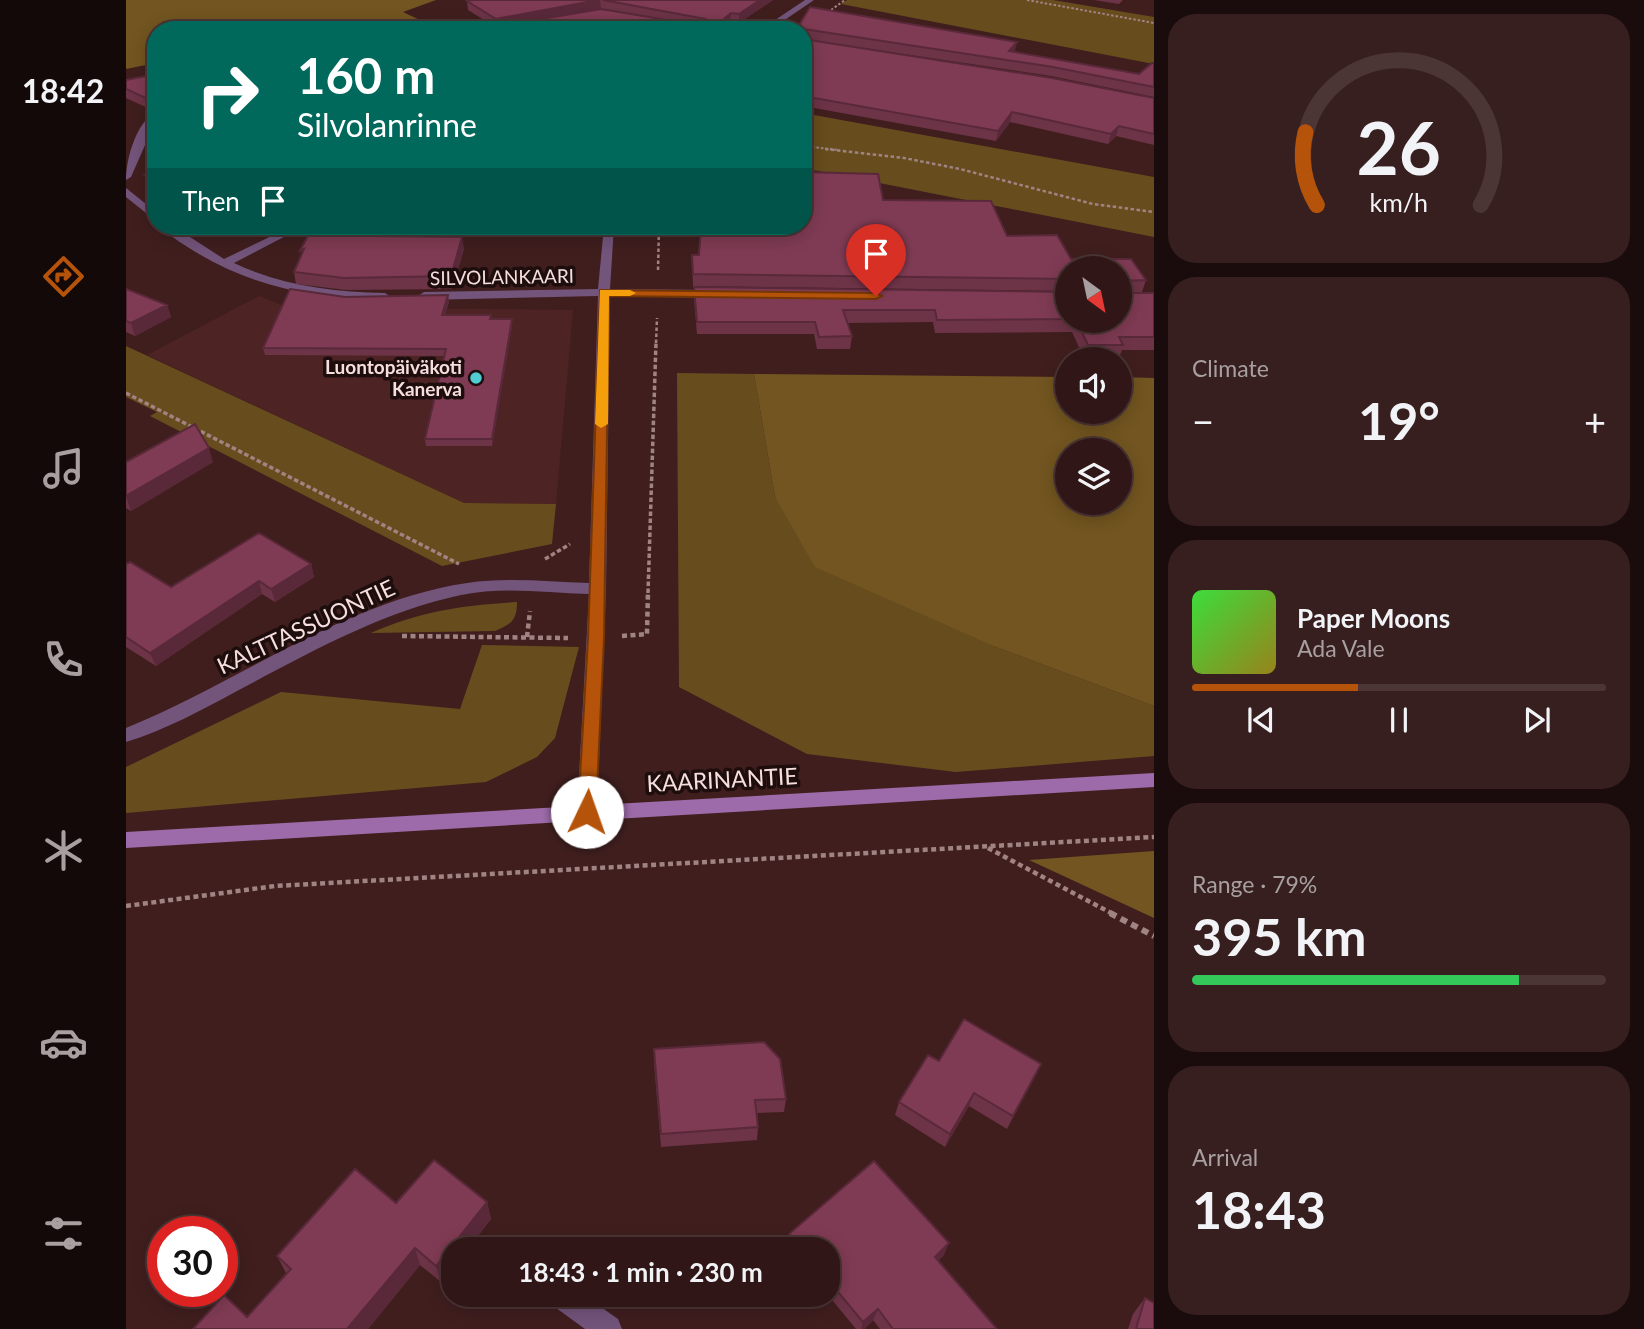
<!DOCTYPE html>
<html lang="en">
<head>
<meta charset="utf-8">
<style>
	body { margin:0; font-family:Lato,sans-serif; background:#381f1f; color:#f1f3f6; height:100vh; display:flex; flex-direction:column; font-size:26px; white-space:nowrap }
	* { box-sizing:border-box; margin:0 }
	p { font-size:23px; color:#a89fa1 }
	.icon { flex:none; width:38px; height:38px; fill:none; stroke:currentColor; stroke-width:2; stroke-linecap:round; stroke-linejoin:round }
	.map { position:relative; flex:1; overflow:hidden }
	.drawer { display:flex; flex-direction:column; gap:14px; padding:14px; background:#1a0c0c; width:490px }
	.drawer>* { flex:none }
	.hud { position:absolute; left:21px; top:21px; width:665px; height:214px; border-radius:28px; box-shadow:0 4px 18px #0003,0 0 0 2px #4b3535; background:#00695c; color:#fff; overflow:hidden }
	.needle { width:46px; rotate:147deg }
	.fabs { position:absolute; left:929px; top:256px; display:grid; gap:14px }
	.fabs a { display:grid; place-items:center; width:77px; height:77px; border-radius:50%; background:#301616; box-shadow:0 4px 18px #0003,0 0 0 2px #4b3535; font-size:35px }
	.speed { position:absolute; left:21px; top:1216px; display:flex; gap:14px; font-size:35px; font-weight:700; text-align:center }
	.speed>* { display:grid; place-content:center; width:91px; height:91px; border-radius:50%; background:#301616; box-shadow:0 4px 18px #0003,0 0 0 2px #4b3535; line-height:1 }
	.speed .limit { border:10px solid #d22; background:#fff; color:#111 }
	.pin { position:absolute; display:grid; place-items:center; width:60px; height:60px; color:#fff; margin:-72px -30px; border-radius:50% 50% 50% 0; rotate:-45deg; box-shadow:0 0 7px #0007 }
	.pin .icon { rotate:45deg }
	.me { position:absolute; width:77px; margin:-38px; rotate:3deg; stroke-linejoin:round; filter:drop-shadow(0 0 5px #0008) }
	.turn { display:flex; align-items:center; gap:24px; height:147px; padding:0 35px; font-size:32px }
	.turn .icon { width:91px; height:91px; stroke-width:2.5 }
	.turn b { display:block; font-size:49px; line-height:60px }
	.then { display:flex; align-items:center; height:66px; padding:0 35px; background:#0003; gap:14px; font-size:26px }
	.big { font-size:52px; font-weight:700; line-height:1.1 }
	.drawer .tile { flex:1; display:flex; flex-direction:column; justify-content:center; gap:10px; min-width:0; padding:0 24px; border-radius:28px; background:#381f1f }
	.drawer .dial { align-items:center; gap:0 }
	.dial svg { height:182px; overflow:visible; fill:none; stroke:#4b3535; stroke-width:7; stroke-linecap:round; text-anchor:middle }
	.dial text { fill:#f1f3f6; stroke:none }
	.song { display:flex; align-items:center; gap:21px }
	.cover { width:84px; height:84px; border-radius:10px; background:linear-gradient(135deg,hsl(120 70% 55%),hsl(50 70% 35%)) }
	.played { height:7px; border-radius:4px; background:linear-gradient(90deg,#b45309 40%,#4b3535 40%) }
	.keys { display:flex; justify-content:space-around; direction:ltr }
	.heat { display:flex; justify-content:space-between; align-items:center; font-size:38px; direction:ltr }
	.charge { height:10px; border-radius:5px; background:linear-gradient(90deg,#34c759 79%,#4b3535 0) }
	.trip { position:absolute; left:315px; top:1237px; width:399px; height:70px; border-radius:28px; background:#301616; box-shadow:0 4px 18px #0003,0 0 0 2px #4b3535; font-weight:700; line-height:70px; text-align:center }
	main { display:flex; flex:1; min-height:0 }
	.menu { display:flex; flex-direction:column; width:126px; justify-content:space-around; align-items:center; background:#130909; color:#a89fa1 }
	.menu .icon { width:49px; height:49px }
	.menu .current { color:#b45309 }
	.menu b { font-size:32px; color:#f1f3f6 }
	.map>svg:first-child { display:block }
	.built { fill:#4d2324 }
	.green { fill:#674d1d }
	.forest { fill:#725520; fill-rule:evenodd }
	.lines { fill:none; stroke-linecap:round; stroke-linejoin:round }
	.path-far4 { stroke:#a08383; stroke-width:2; stroke-dasharray:2.5 2; stroke-linecap:butt }
	.path-far3 { stroke:#a08383; stroke-width:2.5; stroke-dasharray:3.5 2.5; stroke-linecap:butt }
	.path-far2 { stroke:#a08383; stroke-width:3.5; stroke-dasharray:4.5 2.5; stroke-linecap:butt }
	.path-far1 { stroke:#a08383; stroke-width:4.5; stroke-dasharray:5 3.5; stroke-linecap:butt }
	.path { stroke:#a08383; stroke-width:6; stroke-dasharray:7 5; stroke-linecap:butt }
	.service { fill:#73547b; fill-rule:evenodd }
	.minor { fill:#73547b; fill-rule:evenodd }
	.secondary { fill:#9d6ba9; fill-rule:evenodd }
	.wall { fill:#6d3347 }
	.shaded-wall { fill:#59293a }
	.building { fill:#7f3b53; stroke:#59293a; stroke-width:2 }
	.route { fill:#b45309; stroke:#753606; stroke-width:2 }
	.slow { fill:#f59e0b }
	.poi-dot { fill:#51ccd2; stroke:#1d0d0d; stroke-width:2.5 }
	.labels { text-anchor:middle; stroke-width:7; stroke-linejoin:round; paint-order:stroke }
	.far-street-label { font-size:19px; fill:#f7dede; stroke:#1d0d0d }
	.far-poi-label { font-size:19px; font-weight:bold; fill:#f7dede; stroke:#1d0d0d; text-anchor:end }
	.street-label { font-size:23px; fill:#f7dede; stroke:#1d0d0d }
</style>
</head>
<body>
<main>
<nav class="menu">
<b>18:42</b>
<svg class="icon current" aria-label="directions" viewBox="0 0 24 24"><path d="M12 3l9 9-9 9-9-9zM9 14v-3h6M13 9l2 2-2 2"/></svg>
<svg class="icon" aria-label="music" viewBox="0 0 24 24"><path d="M9 18V5l10-2v13"/><circle cx="6" cy="18" r="3"/><circle cx="16" cy="16" r="3"/></svg>
<svg class="icon" aria-label="phone" viewBox="0 0 24 24"><path d="M5 4h4l2 5-3 2q2 4 5 5l2-3 5 2v4C11 20 4 13 5 4z"/></svg>
<svg class="icon" aria-label="climate" viewBox="0 0 24 24"><path d="M12 3v18M4 7l16 10M4 17L20 7"/></svg>
<svg class="icon" aria-label="car" viewBox="0 0 24 24"><path d="M5 17H2v-5l4-1 3-4h7l3 4 3 1v5h-3M9 17h6M6 11h13"/><circle cx="7" cy="17" r="2"/><circle cx="17" cy="17" r="2"/></svg>
<svg class="icon" aria-label="filters" viewBox="0 0 24 24"><path d="M4 7h16M4 17h16"/><circle cx="9" cy="7" r="2"/><circle cx="15" cy="17" r="2"/></svg>
</nav>
<div class="map">
<svg width="1028" height="1329" viewBox="0 0 1028 1329">
	<rect width="100%" height="100%" fill="#401e1e"/>
	<path class="built" d="M 133,296 L 161,307 L 447,310 L 430,504 L 338,503 L 21,355 Z"/>
	<path class="green" d="M 721,0 L 927,0 L 1028,17 L 1028,64 L 715,4 Z
		M 677,113 L 1028,177 L 1028,237 L 677,168 Z
		M 0,346 L 338,503 L 430,504 L 426,544 L 316,566 L 24,416 L 31,412 L 0,397 Z
		M 551,373 L 628,374 L 649,497 L 870,647 L 1028,706 L 1028,756 L 830,772 L 681,754 L 553,687 Z
		M 391,602 C 391,621 385,624 369,631 L 245,633 C 298,610 335,606 391,602 Z
		M 356,645 L 453,647 L 429,738 L 411,757 L 360,782 L 0,813 L 0,767 L 155,692 L 334,709 Z"/>
	<path class="forest" d="M 0,0 L 310,0 L 277,12 L 315,30 L 30,30 L 30,63 L 0,69 Z
		M 628,374 L 941,377 L 942,411 L 994,411 L 994,377 L 1028,378 L 1028,706 L 870,647 L 689,567 L 649,497 ZM 942,450 L 994,450 L 994,502 L 942,502 Z
		M 1028,851 L 1028,918 L 903,860 Z"/>
	<g class="lines">
		<path class="path-far4" d="M 901,0 L 1028,23
			M 705,10 L 719,0
			M 590,28 L 603,30
			M 355,30 L 374,26
			M 677,146 L 713,150"/>
		<path class="path-far3" d="M 699,149 L 778,158 L 834,169 L 967,204 L 1028,212
			M 532,270 L 533,226
			M 530,343 L 531,318"/>
		<path class="path-far2" d="M 0,393 L 333,564
			M 419,559 L 444,544
			M 522,593 L 530,342"/>
		<path class="path-far1" d="M 276,636 L 442,638
			M 496,636 L 521,634 L 522,591
			M 401,637 L 404,611
			M 862,848 L 987,914
			M 0,906 L 149,886 L 1028,837"/>
		<path class="path" d="M 984,913 L 1028,936"/>
		<path class="service" d="M 679,0 L 688,0 L 644,30 L 634,30 Z"/>
		<path class="minor" d="M 30,111 L 30,120 L 5,177 L 0,180 C 0,159 10,123 30,111 Z
			M 0,188 L 30,212 L 30,221 L 0,197 Z
			M 35,226 L 47,226 L 98,259 L 166,226 L 179,226 L 108,263 C 156,286 206,292 259,293 L 265,297 L 259,301 C 194,299 130,288 73,254 C 60,246 44,237 35,226 Z
			M 478,226 L 488,226 L 484,289 L 592,290 L 598,294 L 592,298 L 484,296 L 480,589 L 471,812 L 468,817 L 461,820 L 454,817 L 451,812 L 463,594 C 421,593 377,586 335,595 C 255,612 183,653 111,691 C 76,710 39,730 0,742 L 0,728 C 113,682 219,601 341,583 C 382,577 423,582 463,583 L 472,296 L 298,300 L 292,296 L 298,292 L 472,289 Z
			M 423,1295 L 458,1295 L 492,1319 L 496,1329 L 459,1329 L 426,1305 Z"/>
		<path class="secondary" d="M 1028,773 L 1028,787 L 0,848 L 0,832 Z"/>
	</g>
	<path class="wall" d="M 346,0 L 647,0 L 613,23 L 604,22 L 595,30 L 378,30 L 378,27 L 371,28 L 342,10 L 341,1 Z
		M 968,0 L 997,0 L 993,4 Z
		M 684,7 L 889,51 L 889,52 L 1013,74 L 1028,63 L 1028,97 L 925,76 L 677,39 L 677,30 Z
		M 677,39 L 1028,98 L 1028,145 L 990,136 L 982,144 L 884,122 L 870,141 L 677,106 Z
		M 30,74 L 30,109 L 26,110 L 0,98 L 0,80 Z
		M 30,170 L 30,189 L 22,186 L 19,175 Z
		M 681,172 L 757,200 L 881,236 L 945,259 L 1020,280 L 1016,292 L 1005,293 L 1028,293 L 1028,350 L 996,350 L 993,358 L 958,358 L 946,332 L 809,333 L 807,322 L 721,323 L 726,336 L 724,349 L 691,349 L 688,334 L 571,334 L 568,300 L 568,287 L 942,292 L 942,320 L 994,320 L 942,268 L 942,291 L 567,286 L 566,255 L 573,255 Z
		M 267,236 L 338,249 L 326,289 L 220,290 L 170,284 L 168,272 L 175,256 Z
		M 0,289 L 41,305 L 45,317 L 9,336 L 0,332 Z
		M 219,297 L 323,302 L 319,315 L 365,315 L 365,319 L 386,326 L 366,446 L 300,446 L 299,439 L 319,356 L 139,355 L 137,348 Z
		M 0,462 L 87,462 L 5,511 L 0,508 Z
		M 0,564 L 45,587 L 185,564 L 188,577 L 149,602 L 136,594 L 30,666 L 0,647 Z
		M 528,1049 L 660,1099 L 658,1112 L 631,1113 L 632,1127 L 631,1140 L 535,1147 L 528,1063 Z
		M 813,1061 L 915,1064 L 881,1129 L 843,1106 L 819,1147 L 769,1115 L 773,1102 Z
		M 361,1202 L 365,1219 L 341,1250 L 327,1250 L 315,1282 L 294,1265 L 242,1329 L 67,1329 L 121,1317 L 160,1273 L 151,1256 L 270,1203 Z
		M 663,1234 L 818,1255 L 812,1261 L 871,1329 L 754,1329 L 747,1320 L 738,1329 L 730,1329 L 702,1295 L 702,1250 L 664,1250 L 660,1245 Z
		M 1019,1298 L 1028,1329 L 1002,1329 L 1007,1314 Z"/>
	<path class="shaded-wall" d="M 474,0 L 475,8 L 382,26 L 377,23 L 378,27 L 371,28 L 370,19 Z
		M 634,0 L 647,0 L 613,23 L 613,14 Z
		M 605,13 L 604,22 L 595,30 L 585,30 Z
		M 891,42 L 889,51 L 881,60 L 883,51 Z
		M 27,98 L 30,109 L 26,110 L 24,100 Z
		M 886,112 L 884,122 L 870,141 L 872,131 Z
		M 993,126 L 990,136 L 982,144 L 985,134 Z
		M 262,226 L 286,226 L 245,248 L 243,236 Z
		M 336,237 L 338,249 L 326,289 L 325,276 Z
		M 322,295 L 323,302 L 317,322 L 316,315 Z
		M 41,305 L 45,317 L 9,336 L 5,323 Z
		M 386,319 L 386,326 L 366,446 L 366,439 Z
		M 83,448 L 87,462 L 5,511 L 0,496 Z
		M 185,564 L 188,577 L 149,602 L 145,589 Z
		M 133,581 L 136,594 L 30,666 L 24,653 Z
		M 915,1064 L 909,1077 L 881,1129 L 887,1116 Z
		M 848,1093 L 843,1106 L 819,1147 L 824,1134 Z
		M 361,1202 L 365,1219 L 341,1250 L 327,1250 L 327,1266 L 315,1282 L 310,1266 Z
		M 823,1243 L 818,1255 L 804,1268 L 809,1257 Z
		M 289,1248 L 294,1265 L 242,1329 L 221,1329 Z
		M 752,1309 L 747,1320 L 738,1329 L 735,1329 L 737,1322 Z"/>
	<path class="building" d="M 347,0 L 472,0 L 370,19 L 341,1 Z
		M 477,0 L 634,0 L 613,14 L 605,13 L 585,30 L 387,30 L 377,23 L 392,23 L 475,9 L 559,23 L 579,23 L 580,19 Z
		M 684,7 L 891,42 L 883,51 L 1013,74 L 1026,63 L 1028,63 L 1028,87 L 927,67 L 678,29 L 670,30 Z
		M 677,39 L 926,78 L 1028,98 L 1028,134 L 993,126 L 985,134 L 886,112 L 872,131 L 677,96 L 677,52 L 683,47 L 677,46 Z
		M 30,74 L 30,102 L 27,98 L 24,100 L 0,89 L 0,80 Z
		M 677,160 L 682,160 L 677,172 L 752,174 L 757,200 L 865,201 L 881,236 L 931,235 L 945,259 L 1005,259 L 1020,280 L 996,281 L 996,293 L 1028,293 L 1028,337 L 993,337 L 997,345 L 962,345 L 950,320 L 994,320 L 994,268 L 942,268 L 942,279 L 567,274 L 566,255 L 573,255 L 575,226 L 677,226 Z
		M 30,170 L 30,178 L 19,175 Z
		M 187,226 L 262,226 L 243,236 L 336,237 L 325,276 L 218,278 L 168,272 L 178,249 L 174,251 Z
		M 568,287 L 942,292 L 942,319 L 811,320 L 809,310 L 717,310 L 726,336 L 693,337 L 689,322 L 571,322 Z
		M 0,289 L 41,305 L 5,323 L 0,321 Z
		M 164,289 L 219,297 L 322,295 L 316,315 L 365,315 L 364,319 L 386,319 L 366,439 L 299,439 L 320,349 L 137,348 Z
		M 69,424 L 83,448 L 0,496 L 0,462 Z
		M 133,533 L 185,564 L 145,589 L 133,581 L 24,653 L 0,637 L 0,564 L 4,562 L 45,587 Z
		M 838,1019 L 915,1064 L 887,1116 L 848,1093 L 824,1134 L 773,1102 L 802,1055 L 813,1061 Z
		M 638,1042 L 654,1059 L 660,1099 L 629,1100 L 632,1127 L 535,1134 L 528,1049 Z
		M 308,1160 L 361,1202 L 310,1266 L 289,1248 L 221,1329 L 67,1329 L 98,1295 L 121,1317 L 165,1269 L 151,1256 L 229,1169 L 270,1203 Z
		M 748,1161 L 823,1243 L 809,1257 L 871,1329 L 767,1329 L 752,1309 L 737,1322 L 702,1280 L 702,1250 L 676,1250 L 663,1234 Z
		M 1019,1298 L 1028,1303 L 1028,1329 L 1010,1329 Z"/>
	<path class="route" d="M 474,290 L 750,293 L 756,296 L 750,299 L 483,296 L 478,638 L 470,812 L 468,817 L 455,817 L 452,812 L 462,638 Z"/>
	<path class="slow" d="M 474,290 L 504,290 L 510,293 L 504,296 L 483,296 L 482,424 L 475,428 L 469,424 Z"/>
	<circle class="poi-dot" cx="350" cy="378" r="7"/>
	<g class="labels">
		<g class="far-street-label">
			<text transform="translate(376 277) rotate(-1)" y="7">SILVOLANKAARI</text>
		</g>
		<g class="far-poi-label">
			<text x="336" y="374">Luontopäiväkoti<tspan x="336" dy="22">Kanerva</tspan></text>
		</g>
		<g class="street-label">
			<text transform="translate(180 627) rotate(-25)" y="8">KALTTASSUONTIE</text>
			<text transform="translate(596 780) rotate(-3)" y="8">KAARINANTIE</text>
		</g>
	</g>
</svg>
<div class="fabs">
<a><svg class="needle" viewBox="-14 -14 28 28"><path d="M0-13l5 13h-10z" fill="#e53935"/><path d="M0 13l5-13h-10z" fill="#a89fa1"/></svg></a>
<a><svg class="icon" aria-label="sound" viewBox="0 0 24 24"><path d="M4 9h4l5-4v14l-5-4H4zM17 9q2 3 0 6"/></svg></a>
<a><svg class="icon" aria-label="layers" viewBox="0 0 24 24"><path d="M12 4l9 5-9 5-9-5zM3 14l9 5 9-5"/></svg></a>
</div>
<div class="speed"><div class="limit">30</div></div>
<div class="pin" style="left:750px;top:296px;background:#d93025"><svg class="icon" aria-label="arrive" viewBox="0 0 24 24"><path d="M6 21V4h12l-3 4 3 4H6"/></svg></div>
<svg class="me" style="left:461px;top:812px" viewBox="-20 -20 40 40"><circle r="19" fill="#fff"/><path d="M0-13L10 11 0 6-10 11z" fill="#b45309"/></svg>
<div class="trip">18:43 · 1 min · 230 m</div>
<div class="hud">
<div class="turn"><svg class="icon" aria-label="right" viewBox="0 0 24 24"><path d="M7 20v-9h11M14 6l5 5-5 5"/></svg><div><b>160 m</b>Silvolanrinne</div></div>
<div class="then">Then<svg class="icon" aria-label="arrive" viewBox="0 0 24 24"><path d="M6 21V4h12l-3 4 3 4H6"/></svg></div>
</div>
</div>
<section class="drawer">
<div class="tile dial"><svg viewBox="0 0 100 80">
<path d="M14 69A42 42 0 1 1 86 69"/>
<path d="M14 69A42 42 0 0 1 9 37" stroke="#b45309"/>
<text x="50" y="56" font-size="32" font-weight="700">26</text>
<text x="50" y="72" font-size="11">km/h</text>
</svg></div>
<div class="tile"><p>Climate</p>
<div class="heat"><a>−</a><b class="big">19°</b><a>+</a></div>
</div>
<div class="tile">
<div class="song"><i class="cover"></i><div><b>Paper Moons</b><p>Ada Vale</p></div></div>
<div class="played"></div>
<div class="keys"><svg class="icon" aria-label="previous" viewBox="0 0 24 24"><path d="M18 5L8 12l10 7zM5 5v14"/></svg><svg class="icon" aria-label="pause" viewBox="0 0 24 24"><path d="M8 5v14M16 5v14"/></svg><svg class="icon" aria-label="next" viewBox="0 0 24 24"><path d="M6 5l10 7-10 7zM19 5v14"/></svg></div>
</div>
<div class="tile"><p>Range · 79%</p><b class="big">395 km</b><div class="charge"></div></div>
<div class="tile"><p>Arrival</p><b class="big">18:43</b></div>
</section>
</main>
</body>
</html>
